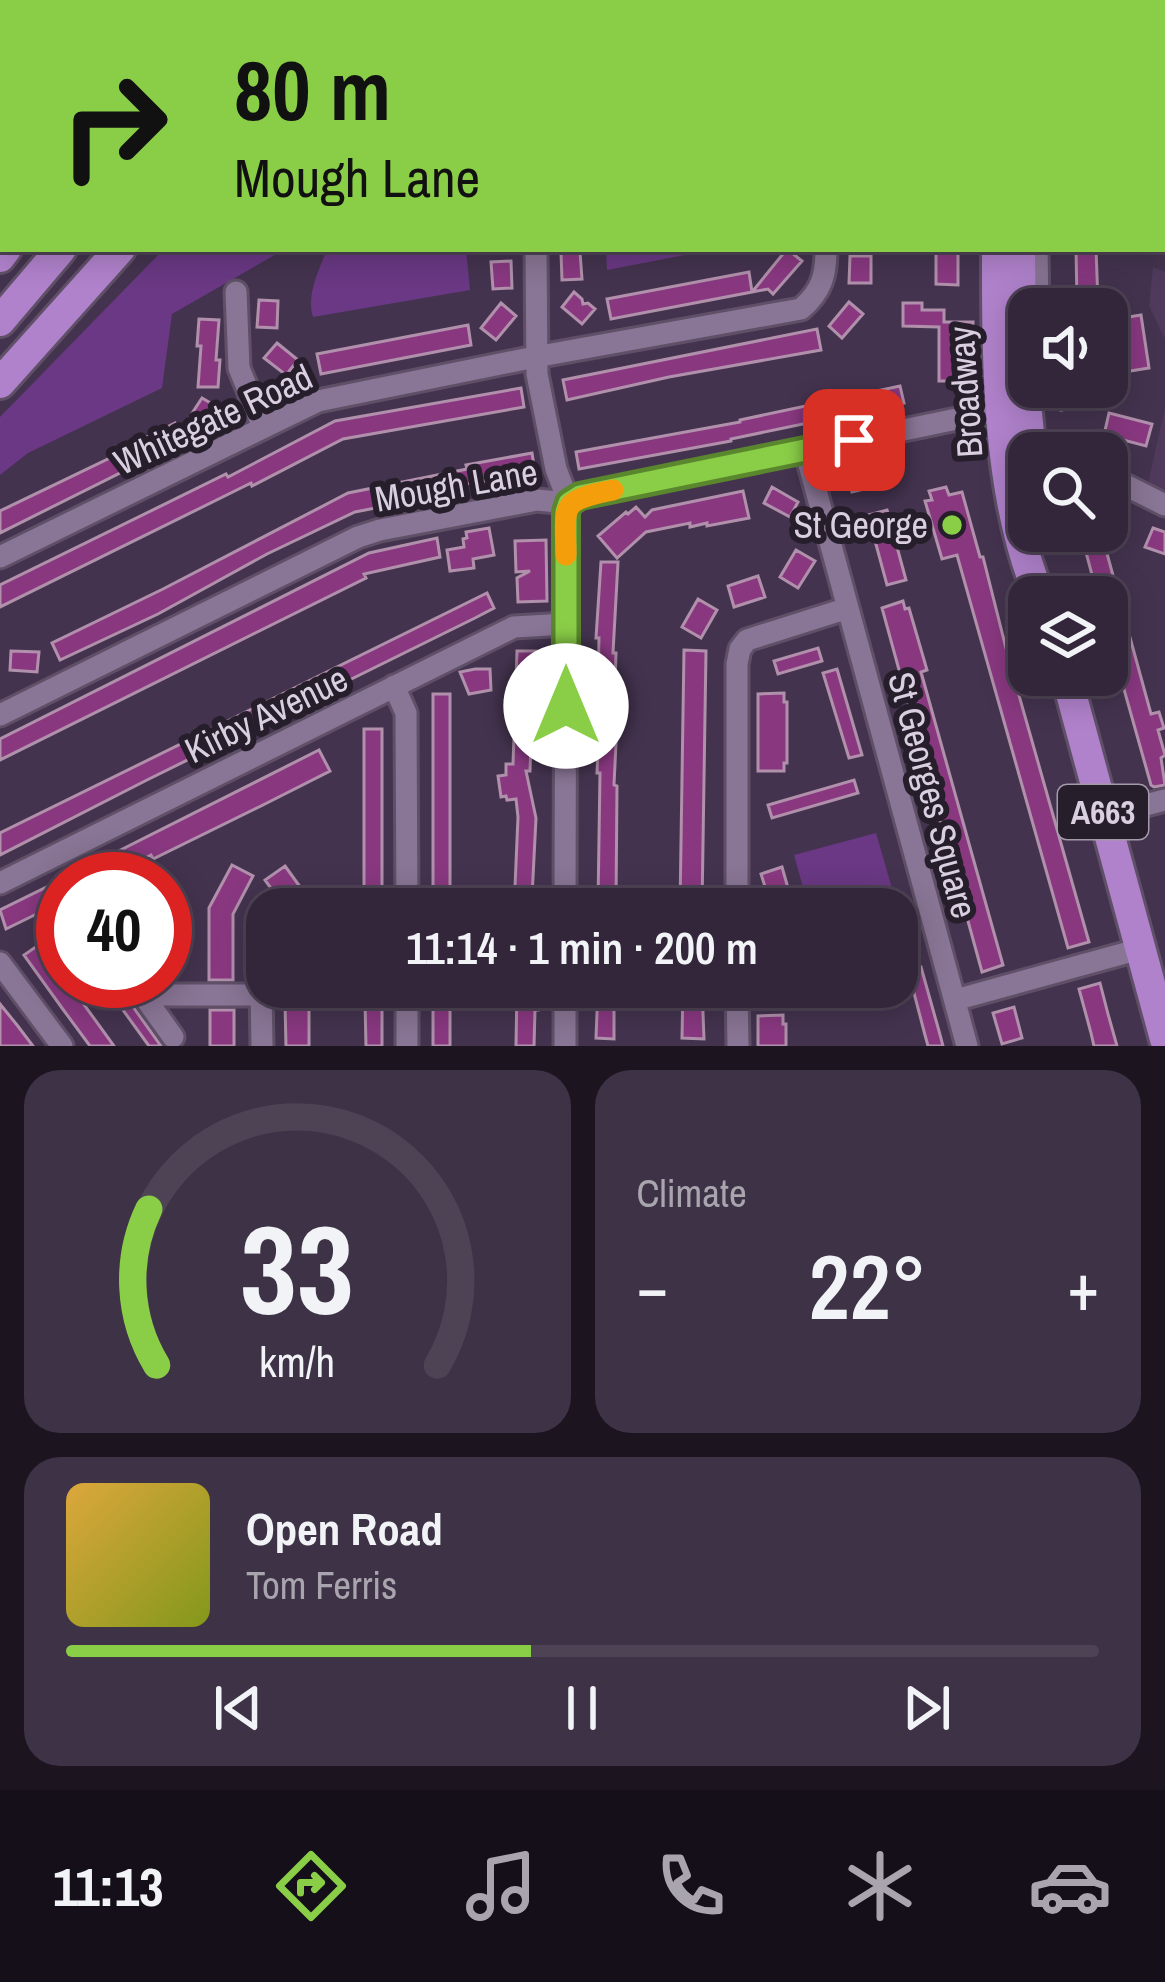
<!DOCTYPE html>
<html lang="en">
<head>
<meta charset="utf-8">
<style>
	body { margin:0; font-family:"Archivo Narrow",sans-serif; background:#3e3246; color:#f1f3f6; height:100vh; display:flex; flex-direction:column; font-size:45px; white-space:nowrap }
	* { box-sizing:border-box; margin:0 }
	p { font-size:39px; color:#a9a5af }
	.icon { flex:none; width:66px; height:66px; fill:none; stroke:currentColor; stroke-width:2; stroke-linecap:round; stroke-linejoin:round }
	.map { position:relative; height:1046px; overflow:hidden }
	.sheet { display:flex; flex-direction:column; gap:24px; padding:24px; background:#1c1520; flex:1 }
	.sheet>* { flex:none }
	.hud { position:absolute; left:0px; top:0px; width:1167px; height:252px; box-shadow:0 6px 30px #0003,0 0 0 3px #4e4355; background:#8ace47; color:#111; overflow:hidden }
	.fabs { position:absolute; left:1008px; top:288px; display:grid; gap:24px }
	.fabs a { display:grid; place-items:center; width:120px; height:120px; border-radius:24px; background:#33263b; box-shadow:0 6px 30px #0003,0 0 0 3px #4e4355; font-size:60px }
	.speed { position:absolute; left:36px; top:852px; display:flex; gap:24px; font-size:60px; font-weight:700; text-align:center }
	.speed>* { display:grid; place-content:center; width:156px; height:156px; border-radius:50%; background:#33263b; box-shadow:0 6px 30px #0003,0 0 0 3px #4e4355; line-height:1 }
	.speed .limit { border:18px solid #d22; background:#fff; color:#111 }
	.pin { position:absolute; display:grid; place-items:center; width:102px; height:102px; color:#fff; margin:-51px; border-radius:24px; box-shadow:0 6px 18px #0006 }
	.me { position:absolute; width:132px; margin:-66px; rotate:0deg; stroke-linejoin:round; filter:drop-shadow(0 0 9px #0008) }
	.turn { display:flex; align-items:center; gap:42px; height:252px; padding:0 36px; font-size:54px }
	.turn .icon { width:156px; height:156px; stroke-width:2.5 }
	.turn b { display:block; font-size:84px; line-height:102px }
	.big { font-size:90px; font-weight:600; line-height:1.1 }
	.sheet .card { flex:1; display:flex; flex-direction:column; justify-content:center; gap:18px; min-width:0; padding:0 42px; border-radius:36px; background:#3e3246 }
	.sheet .dial { align-items:center; gap:0 }
	.dial svg { height:312px; overflow:visible; fill:none; stroke:#4e4355; stroke-width:7; stroke-linecap:round; text-anchor:middle }
	.dial text { fill:#f1f3f6; stroke:none }
	.song { display:flex; align-items:center; gap:36px }
	.cover { width:144px; height:144px; border-radius:18px; background:linear-gradient(135deg,hsl(40 70% 55%),hsl(70 70% 35%)) }
	.played { height:12px; border-radius:6px; background:linear-gradient(90deg,#8ace47 45%,#4e4355 45%) }
	.keys { display:flex; justify-content:space-around; direction:ltr }
	.heat { display:flex; justify-content:space-between; align-items:center; font-size:66px; direction:ltr }
	.sheet .tiles { flex:1; display:grid; gap:24px; grid-template-columns:1fr 1fr }
	.card:last-child { grid-column:span 2 }
	.trip { position:absolute; left:246px; top:888px; width:672px; height:120px; border-radius:36px; background:#33263b; box-shadow:0 6px 30px #0003,0 0 0 3px #4e4355; font-weight:600; line-height:120px; text-align:center }
	.menu { display:flex; height:192px; justify-content:space-around; align-items:center; background:#140f18; color:#a9a5af }
	.menu .icon { width:84px; height:84px }
	.menu .selected { color:#8ace47 }
	.menu b { font-size:54px; color:#f1f3f6 }
	.map>svg:first-child { display:block }
	.built { fill:#4f3a5c }
	.green { fill:#6a3884 }
	.building { fill:#893880; stroke:#b090ab; stroke-width:3 }
	.lines { fill:none; stroke-linecap:round; stroke-linejoin:round }
	.minor-casing { stroke:#5f5068; stroke-width:27 }
	.highway-casing { stroke:#5f5068; stroke-width:36 }
	.minor { stroke:#897595; stroke-width:21 }
	.highway { stroke:#b082cb; stroke-width:30 }
	.route-casing { stroke:#5a862e; stroke-width:30 }
	.route { stroke:#8ace47; stroke-width:21 }
	.slow { stroke:#f59e0b; stroke-width:21 }
	.poi-dot { fill:#8ace47; stroke:#261f2b; stroke-width:4.5 }
	.labels { text-anchor:middle; stroke-width:12; stroke-linejoin:round; paint-order:stroke }
	.shield { fill:#261f2b; stroke:#a39aaa; stroke-width:3 }
	.shield-label { font-size:33px; font-weight:bold; fill:#d9cfe0 }
	.street-label { font-size:36px; fill:#d9cfe0; stroke:#261f2b }
	.poi-label { font-size:36px; fill:#d9cfe0; stroke:#261f2b; text-anchor:end }
</style>
</head>
<body>
<div class="map">
<svg width="1165" height="1046" viewBox="0 0 1165 1046">
	<rect width="100%" height="100%" fill="#44334f"/>
	<path class="built" d="M 1153,267 L 1165,272 L 1165,339 L 1149,306 Z
		M 1165,408 L 1165,490 L 1148,483 Z"/>
	<path class="green" d="M 512,0 L 750,0 L 750,3 L 506,3 Z
		M 164,249 L 285,249 L 172,314 L 162,388 L 28,453 L 0,475 L 0,417 Z
		M 327,249 L 466,249 L 470,290 L 313,317 C 306,294 319,271 327,249 Z
		M 606,249 L 716,249 L 607,270 Z
		M 876,833 L 900,916 L 897,917 L 897,909 L 809,909 L 794,855 Z"/>
	<path class="building" d="M 787,249 L 802,261 L 773,294 L 768,289 L 752,292 Z
		M 1076,249 L 1096,249 L 1098,302 L 1077,302 Z
		M 936,251 L 958,251 L 958,285 L 936,284 Z
		M 580,252 L 582,279 L 562,280 L 561,253 Z
		M 850,256 L 871,256 L 871,283 L 849,283 Z
		M 511,261 L 512,288 L 493,289 L 491,262 Z
		M 749,272 L 752,292 L 611,319 L 607,299 Z
		M 574,292 L 582,299 L 583,304 L 588,303 L 595,309 L 582,324 L 562,307 Z
		M 259,300 L 278,301 L 277,328 L 257,327 Z
		M 849,302 L 863,314 L 842,338 L 829,326 Z
		M 501,303 L 516,316 L 496,340 L 481,328 Z
		M 903,303 L 922,303 L 922,310 L 944,310 L 944,322 L 973,322 L 972,340 L 978,340 L 980,381 L 970,381 L 970,386 L 955,386 L 955,381 L 939,381 L 939,327 L 903,326 Z
		M 1141,315 L 1149,368 L 1124,372 L 1116,319 Z
		M 199,319 L 219,320 L 216,360 L 220,360 L 218,387 L 198,387 L 201,346 L 197,346 Z
		M 468,325 L 471,345 L 321,374 L 317,354 Z
		M 817,329 L 821,350 L 669,377 L 567,400 L 563,380 Z
		M 277,343 L 298,360 L 286,375 L 264,358 Z
		M 900,386 L 904,403 L 731,439 L 731,441 L 579,469 L 576,452 L 740,422 L 740,420 Z
		M 1058,387 L 1095,387 L 1098,404 L 1061,410 Z
		M 521,388 L 524,407 L 343,439 L 252,486 L 251,483 L 0,607 L 0,585 L 226,474 L 228,477 L 335,421 Z
		M 202,398 L 219,408 L 204,431 L 187,421 Z
		M 1109,413 L 1152,424 L 1146,446 L 1104,435 Z
		M 175,423 L 184,441 L 0,533 L 0,511 L 116,455 L 115,453 Z
		M 532,453 L 535,472 L 455,486 L 456,492 L 355,512 L 267,554 L 158,614 L 60,660 L 52,643 L 163,589 L 348,493 L 467,469 L 466,465 Z
		M 884,464 L 889,483 L 852,492 L 847,473 Z
		M 772,487 L 798,502 L 790,517 L 764,503 Z
		M 946,487 L 949,495 L 962,492 L 980,557 L 983,557 L 1009,660 L 1089,942 L 1068,948 L 957,555 L 942,559 L 925,501 L 932,500 L 929,491 Z
		M 743,491 L 749,518 L 707,526 L 707,523 L 690,527 L 690,523 L 646,532 L 617,558 L 598,536 L 626,512 L 628,514 L 636,507 L 645,517 L 652,510 Z
		M 887,510 L 906,580 L 887,585 L 868,515 Z
		M 489,528 L 494,555 L 473,559 L 474,568 L 450,571 L 447,550 L 464,547 L 463,539 L 467,538 L 466,532 Z
		M 1153,528 L 1165,532 L 1165,554 L 1145,547 Z
		M 437,538 L 440,557 L 364,574 L 366,578 L 0,760 L 0,739 L 369,553 Z
		M 1103,539 L 1151,714 L 1159,712 L 1164,728 L 1158,730 L 1165,755 L 1161,758 L 1165,785 L 1154,787 L 1151,785 L 1107,629 L 1107,597 L 1098,597 L 1084,545 Z
		M 546,540 L 547,601 L 518,602 L 517,578 L 530,571 L 516,572 L 515,541 Z
		M 796,550 L 815,561 L 798,588 L 780,577 Z
		M 601,562 L 618,562 L 613,653 L 616,653 L 613,743 L 616,743 L 614,785 L 617,786 L 616,904 L 598,904 L 600,773 L 597,773 L 599,727 L 597,727 L 599,638 L 596,638 Z
		M 758,576 L 765,597 L 734,607 L 728,586 Z
		M 487,593 L 494,608 L 475,618 L 147,780 L 0,855 L 0,833 Z
		M 698,599 L 717,610 L 701,638 L 682,627 Z
		M 903,601 L 905,609 L 909,608 L 927,670 L 921,672 L 1003,965 L 982,972 L 882,608 Z
		M 818,648 L 822,661 L 778,674 L 774,661 Z
		M 684,650 L 706,651 L 702,908 L 680,907 Z
		M 11,651 L 39,652 L 37,672 L 10,670 Z
		M 517,651 L 536,651 L 535,743 L 531,742 L 530,771 L 526,771 L 536,818 L 532,897 L 536,897 L 535,909 L 518,909 L 519,887 L 515,887 L 518,817 L 516,799 L 507,800 L 506,796 L 501,797 L 498,776 L 506,775 L 506,764 L 513,764 Z
		M 475,669 L 490,669 L 491,690 L 469,694 L 460,672 Z
		M 837,669 L 862,755 L 849,758 L 823,673 Z
		M 784,693 L 784,702 L 787,702 L 787,763 L 784,763 L 784,771 L 758,771 L 758,694 Z
		M 433,694 L 450,694 L 450,909 L 433,909 Z
		M 364,729 L 382,729 L 382,909 L 364,909 Z
		M 319,750 L 330,771 L 261,806 L 153,859 L 151,855 L 105,879 L 63,879 Z
		M 854,780 L 858,793 L 772,818 L 768,805 Z
		M 232,865 L 253,876 L 233,914 L 233,980 L 209,980 L 209,908 Z
		M 285,866 L 306,895 L 286,909 L 265,880 Z
		M 782,867 L 792,902 L 788,903 L 790,909 L 772,909 L 761,874 Z
		M 63,879 L 63,901 L 6,929 L 0,910 Z
		M 40,944 L 63,976 L 63,981 L 67,981 L 114,1046 L 90,1046 L 62,1008 L 24,955 Z
		M 921,967 L 939,1031 L 943,1046 L 928,1046 L 925,1035 L 908,970 Z
		M 102,981 L 118,981 L 121,990 L 161,1046 L 149,1046 Z
		M 1100,983 L 1108,1014 L 1117,1046 L 1094,1046 L 1091,1033 L 1079,989 Z
		M 433,987 L 450,987 L 450,1046 L 433,1046 Z
		M 517,987 L 537,987 L 538,1010 L 535,1010 L 534,1046 L 516,1046 Z
		M 598,987 L 614,987 L 614,1039 L 596,1038 Z
		M 683,987 L 702,987 L 704,1039 L 682,1038 Z
		M 772,987 L 810,987 L 811,991 L 776,1001 Z
		M 382,1001 L 382,1046 L 366,1046 L 365,1002 Z
		M 285,1003 L 309,1003 L 309,1046 L 286,1046 Z
		M 0,1004 L 17,1025 L 33,1046 L 0,1046 Z
		M 1014,1007 L 1022,1038 L 1002,1044 L 993,1013 Z
		M 210,1010 L 234,1010 L 234,1046 L 210,1046 Z
		M 783,1015 L 783,1024 L 786,1024 L 786,1046 L 758,1046 L 758,1016 Z"/>
	<g class="lines">
		<defs>
			<path id="minor" d="M 977,0 L 977,3
				M 824,3 L 824,0
				M 1049,3 L 1049,0
				M 536,249 L 537,374 L 556,469 L 569,503
				M 1037,249 L 1038,309
				M 236,292 L 239,368 L 263,427
				M 1031,449 L 1047,447 L 1063,453
				M 805,450 L 967,1046
				M 1107,476 L 1165,505
				M 0,557 L 318,401 L 535,357 L 801,309 C 822,291 826,275 826,249
				M 394,686 L 406,713 L 407,909
				M 0,715 L 358,537 L 380,530 L 537,500 L 569,503 L 580,497 L 1010,408
				M 1104,816 L 1165,800
				M 0,883 L 514,627 L 566,624
				M 565,909 L 566,511 L 569,503
				M 737,909 L 737,664 L 740,649 L 747,640 L 848,608
				M 260,926 L 262,1046
				M 0,963 L 62,1046
				M 133,981 L 173,1037
				M 407,987 L 407,1046
				M 565,987 L 565,1046
				M 737,987 L 738,1046
				M 143,995 L 261,995
				M 955,1000 L 1140,949"/>
			<path id="highway" d="M 220,3 L 223,0
				M 334,3 L 339,0
				M 409,3 L 414,0
				M 474,3 L 481,0
				M 1000,3 L 1000,0
				M 1032,3 L 1032,0
				M 997,249 C 997,358 996,496 1040,597
				M 1020,249 L 1021,355 L 1031,453
				M 0,257 L 6,249
				M 0,321 L 61,249
				M 0,383 L 120,249
				M 1066,675 L 1165,1039"/>
		</defs>
		<use href="#minor" class="minor-casing"/>
		<use href="#highway" class="highway-casing"/>
		<use href="#minor" class="minor"/>
		<use href="#highway" class="highway"/>
	</g>
	<g class="lines">
		<defs>
			<path id="route" d="M 566,706 L 566,512 L 569,503 L 580,496 L 854,440"/>
		</defs>
		<use href="#route" class="route-casing"/>
		<use href="#route" class="route"/>
		<path class="slow" d="M 566,555 C 565,504 559,501 613,490"/>
	</g>
	<circle class="poi-dot" cx="952" cy="525" r="12"/>
	<g class="labels">
		<rect class="shield" x="1058" y="785" width="90" height="54" rx="9"/>
		<g class="shield-label">
			<text x="1103" y="824">A663</text>
		</g>
		<g class="street-label">
			<text transform="translate(965 392) rotate(-94)" y="13">Broadway</text>
			<text transform="translate(213 419) rotate(-25)" y="13">Whitegate Road</text>
			<text transform="translate(456 485) rotate(-10)" y="13">Mough Lane</text>
			<text transform="translate(266 714) rotate(-26)" y="13">Kirby Avenue</text>
			<text transform="translate(933 795) rotate(75)" y="13">St Georges Square</text>
		</g>
		<g class="poi-label">
			<text x="928" y="538">St George</text>
		</g>
	</g>
</svg>
<div class="fabs">
<a><svg class="icon" aria-label="sound" viewBox="0 0 24 24"><path d="M4 9h4l5-4v14l-5-4H4zM17 9q2 3 0 6"/></svg></a>
<a><svg class="icon" aria-label="search" viewBox="0 0 24 24"><circle cx="10" cy="10" r="6"/><path d="M15 15l6 6"/></svg></a>
<a><svg class="icon" aria-label="layers" viewBox="0 0 24 24"><path d="M12 4l9 5-9 5-9-5zM3 14l9 5 9-5"/></svg></a>
</div>
<div class="speed"><div class="limit">40</div></div>
<div class="pin" style="left:854px;top:440px;background:#d93025"><svg class="icon" aria-label="arrive" viewBox="0 0 24 24"><path d="M6 21V4h12l-3 4 3 4H6"/></svg></div>
<svg class="me" style="left:566px;top:706px" viewBox="-20 -20 40 40"><circle r="19" fill="#fff"/><path d="M0-13L10 11 0 6-10 11z" fill="#8ace47"/></svg>
<div class="trip">11:14 · 1 min · 200 m</div>
<div class="hud">
<div class="turn"><svg class="icon" aria-label="right" viewBox="0 0 24 24"><path d="M7 20v-9h11M14 6l5 5-5 5"/></svg><div><b>80 m</b>Mough Lane</div></div>
</div>
</div>
<section class="sheet">
<div class="tiles">
<div class="card dial"><svg viewBox="0 0 100 80">
<path d="M14 69A42 42 0 1 1 86 69"/>
<path d="M14 69A42 42 0 0 1 12 29" stroke="#8ace47"/>
<text x="50" y="56" font-size="32" font-weight="700">33</text>
<text x="50" y="72" font-size="11">km/h</text>
</svg></div>
<div class="card"><p>Climate</p>
<div class="heat"><a>−</a><b class="big">22°</b><a>+</a></div>
</div>
<div class="card">
<div class="song"><i class="cover"></i><div><b>Open Road</b><p>Tom Ferris</p></div></div>
<div class="played"></div>
<div class="keys"><svg class="icon" aria-label="previous" viewBox="0 0 24 24"><path d="M18 5L8 12l10 7zM5 5v14"/></svg><svg class="icon" aria-label="pause" viewBox="0 0 24 24"><path d="M8 5v14M16 5v14"/></svg><svg class="icon" aria-label="next" viewBox="0 0 24 24"><path d="M6 5l10 7-10 7zM19 5v14"/></svg></div>
</div>
</div>
</section>
<nav class="menu">
<b>11:13</b>
<svg class="icon selected" aria-label="directions" viewBox="0 0 24 24"><path d="M12 3l9 9-9 9-9-9zM9 14v-3h6M13 9l2 2-2 2"/></svg>
<svg class="icon" aria-label="music" viewBox="0 0 24 24"><path d="M9 18V5l10-2v13"/><circle cx="6" cy="18" r="3"/><circle cx="16" cy="16" r="3"/></svg>
<svg class="icon" aria-label="phone" viewBox="0 0 24 24"><path d="M5 4h4l2 5-3 2q2 4 5 5l2-3 5 2v4C11 20 4 13 5 4z"/></svg>
<svg class="icon" aria-label="climate" viewBox="0 0 24 24"><path d="M12 3v18M4 7l16 10M4 17L20 7"/></svg>
<svg class="icon" aria-label="car" viewBox="0 0 24 24"><path d="M5 17H2v-5l4-1 3-4h7l3 4 3 1v5h-3M9 17h6M6 11h13"/><circle cx="7" cy="17" r="2"/><circle cx="17" cy="17" r="2"/></svg>
</nav>
</body>
</html>
